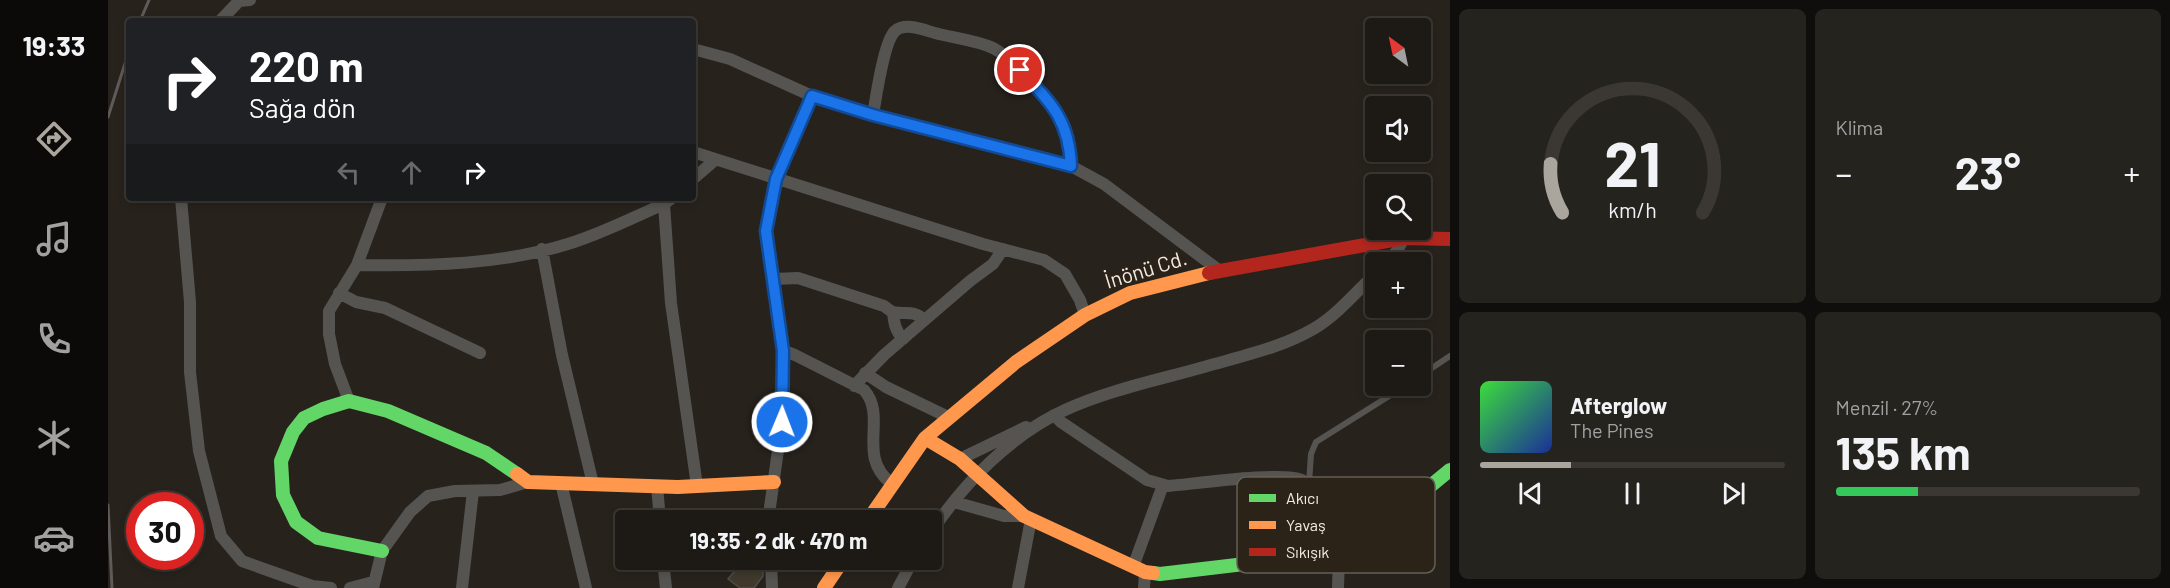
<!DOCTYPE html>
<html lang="tr">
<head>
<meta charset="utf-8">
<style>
	body { margin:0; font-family:Barlow,sans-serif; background:#25231e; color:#f1f3f6; height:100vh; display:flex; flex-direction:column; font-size:22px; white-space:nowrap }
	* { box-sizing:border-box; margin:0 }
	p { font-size:20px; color:#a0a1a0 }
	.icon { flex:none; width:33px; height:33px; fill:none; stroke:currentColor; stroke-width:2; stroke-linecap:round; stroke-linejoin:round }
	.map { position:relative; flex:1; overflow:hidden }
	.side { display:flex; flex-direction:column; gap:9px; padding:9px; background:#100e0c; width:720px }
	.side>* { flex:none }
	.banner { position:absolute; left:18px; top:18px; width:570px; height:183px; border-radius:6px; box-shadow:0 3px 9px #0003,0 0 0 2px #3b3834; background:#202124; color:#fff; overflow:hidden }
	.needle { width:39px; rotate:327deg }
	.controls { position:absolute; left:1257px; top:18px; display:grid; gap:12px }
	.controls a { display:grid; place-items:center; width:66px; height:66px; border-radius:6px; background:#1d1a15; box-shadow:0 3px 9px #0003,0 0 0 2px #3b3834; font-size:30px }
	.speed { position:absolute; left:18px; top:492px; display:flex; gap:12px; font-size:30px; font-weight:700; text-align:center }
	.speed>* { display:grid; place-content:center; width:78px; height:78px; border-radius:50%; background:#1d1a15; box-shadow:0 3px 9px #0003,0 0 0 2px #3b3834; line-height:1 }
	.speed .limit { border:9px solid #d22; background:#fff; color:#111 }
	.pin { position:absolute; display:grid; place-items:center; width:51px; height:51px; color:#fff; margin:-26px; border:3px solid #fff; border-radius:50%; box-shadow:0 2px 6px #0007 }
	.me { position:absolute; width:66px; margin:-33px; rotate:1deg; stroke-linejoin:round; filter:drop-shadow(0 0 4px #0008) }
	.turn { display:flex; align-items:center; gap:21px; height:126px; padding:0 24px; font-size:27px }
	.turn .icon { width:78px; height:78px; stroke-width:2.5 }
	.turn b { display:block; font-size:42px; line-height:51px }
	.lanes { display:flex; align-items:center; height:57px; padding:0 24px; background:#0003; justify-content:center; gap:30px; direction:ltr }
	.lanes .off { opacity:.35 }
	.big { font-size:45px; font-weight:700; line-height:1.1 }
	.side .card { flex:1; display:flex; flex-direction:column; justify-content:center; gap:9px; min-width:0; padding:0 21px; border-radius:9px; background:#25231e }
	.side .dial { align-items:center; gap:0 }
	.dial svg { height:156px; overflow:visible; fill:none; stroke:#3b3834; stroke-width:7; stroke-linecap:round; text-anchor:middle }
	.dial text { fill:#f1f3f6; stroke:none }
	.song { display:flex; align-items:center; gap:18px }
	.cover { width:72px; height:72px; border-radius:9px; background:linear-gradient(135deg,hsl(120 70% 55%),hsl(230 70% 35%)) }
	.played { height:6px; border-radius:3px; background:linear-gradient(90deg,#aaa59d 30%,#3b3834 30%) }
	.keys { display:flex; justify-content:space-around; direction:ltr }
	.heat { display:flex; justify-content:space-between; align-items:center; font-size:33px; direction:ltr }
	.charge { height:9px; border-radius:4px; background:linear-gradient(90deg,#34c759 27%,#3b3834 0) }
	.side .tiles { flex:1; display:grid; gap:9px; grid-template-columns:repeat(2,1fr) }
	.trip { position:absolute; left:507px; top:510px; width:327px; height:60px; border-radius:6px; background:#1d1a15; box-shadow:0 3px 9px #0003,0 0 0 2px #3b3834; font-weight:700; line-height:60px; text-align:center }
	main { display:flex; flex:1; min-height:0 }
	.tabs { display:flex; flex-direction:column; width:108px; justify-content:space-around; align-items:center; background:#0c0a08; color:#a0a1a0 }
	.tabs .icon { width:42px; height:42px }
	.tabs .selected { color:#aaa59d }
	.tabs b { font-size:27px; color:#f1f3f6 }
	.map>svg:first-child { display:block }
	.building { fill:#40392c; stroke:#504c47; stroke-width:1.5 }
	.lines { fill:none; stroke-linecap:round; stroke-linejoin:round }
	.lane { stroke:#555451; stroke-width:6 }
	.street { stroke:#555451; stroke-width:12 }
	.fast { stroke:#63d668; stroke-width:14 }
	.slow { stroke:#ff974d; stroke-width:14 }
	.jam { stroke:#b3261e; stroke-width:14 }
	.rail { stroke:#5d5a58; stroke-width:3 }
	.route-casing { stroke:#114b97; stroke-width:15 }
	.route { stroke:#1a73e8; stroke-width:10 }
	.labels { text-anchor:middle; stroke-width:6; stroke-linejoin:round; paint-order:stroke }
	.street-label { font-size:21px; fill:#f0ebe3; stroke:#2b2318 }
	.key { fill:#2b2318; stroke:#665f55; stroke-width:1.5 }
	.key-label { font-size:16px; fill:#f0ebe3 }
</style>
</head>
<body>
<main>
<nav class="tabs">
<b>19:33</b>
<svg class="icon selected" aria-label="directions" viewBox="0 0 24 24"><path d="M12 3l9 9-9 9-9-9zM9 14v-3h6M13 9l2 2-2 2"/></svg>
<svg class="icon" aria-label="music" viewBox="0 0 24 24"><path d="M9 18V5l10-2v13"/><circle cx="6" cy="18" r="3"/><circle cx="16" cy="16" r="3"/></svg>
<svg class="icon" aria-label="phone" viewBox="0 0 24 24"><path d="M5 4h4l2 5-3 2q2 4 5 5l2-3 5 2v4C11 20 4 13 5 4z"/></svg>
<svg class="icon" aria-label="climate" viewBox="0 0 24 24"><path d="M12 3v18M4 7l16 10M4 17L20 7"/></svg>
<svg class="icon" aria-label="car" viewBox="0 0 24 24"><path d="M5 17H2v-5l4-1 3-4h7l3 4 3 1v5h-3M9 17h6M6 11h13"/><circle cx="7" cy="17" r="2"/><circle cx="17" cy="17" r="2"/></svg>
</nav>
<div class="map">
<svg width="1342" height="588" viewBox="0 0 1342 588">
	<rect width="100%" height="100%" fill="#27221c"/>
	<path class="building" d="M 636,560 L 647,560 L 655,565 L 655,576 L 646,588 L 632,588 L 620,579 Z"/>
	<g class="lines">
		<path class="lane" d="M 1312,376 L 1342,356
			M 1201,483 L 1203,454 L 1208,442 L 1297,386"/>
		<path class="street" d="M 112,21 L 131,1 L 142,0
			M 585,49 L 622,59 L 704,96 L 765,115 L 963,166 L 996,184 L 1112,271
			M 765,115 C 768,97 776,41 787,31 C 797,22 816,30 827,33 C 845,38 868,40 885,48 C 906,59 951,107 958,130 C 962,141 963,154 963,166
			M 585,152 L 875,244 L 936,260 L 957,274 L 972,300 L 977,315
			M 585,179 L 607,160
			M 73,198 L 82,302 L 82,372 L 91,451 L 113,536 L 134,561 L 204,586 L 223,588
			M 556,204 L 563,303 L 589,486
			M 434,249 L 454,355 L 485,484
			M 1278,262 L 1289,251 L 1296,238
			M 249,265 C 321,266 394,265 463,243 C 495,233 526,217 556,204 L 564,198
			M 665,279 L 690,278 L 776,306 C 779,308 782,311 785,312 C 797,315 805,309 816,320
			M 231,293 L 248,302 L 277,308 L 372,353
			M 785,312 C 786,323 787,330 795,339
			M 676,351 L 687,355 L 756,390 C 780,417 748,456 783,483
			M 757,373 L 778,387 L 840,417
			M 746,386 L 776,355 L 862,281 L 885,264 L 895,249
			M 241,401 L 227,364 L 221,334 L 221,311 L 249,265 L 274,198
			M 946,415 L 953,422 L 1039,480 L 1060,486 C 1085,484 1177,471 1194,480 C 1219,493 1233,526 1247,549
			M 852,459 L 918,427
			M 453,483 L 478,588
			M 549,486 L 552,520
			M 846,502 L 896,516 L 916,516
			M 662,520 L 662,507 L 674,422 L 676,351 L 658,231 L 668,179 L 704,96
			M 824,531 C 856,483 904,434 957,410 C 1001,390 1050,380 1096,367 C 1134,356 1173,348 1207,328 C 1230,314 1248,292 1268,273
			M 555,560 L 558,588
			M 663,560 L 664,588
			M 1025,567 L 1055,485
			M 242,588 L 265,582
			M 265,588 L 274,551 L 302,512 L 320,496 L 347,491 L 392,490 L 420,482
			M 354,588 L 365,491
			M 790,588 L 805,560
			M 910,588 L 923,519
			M 1036,588 L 1037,572
			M 1230,588 L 1231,555"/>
		<path class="fast" d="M 274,551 L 210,538 L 188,522 L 175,495 L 173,461 L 185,432 L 196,418 L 215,409 L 241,401 L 280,411 L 378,453 L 409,474
			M 1045,573 L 1052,574 L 1239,552 L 1264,538 L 1304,501 L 1342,470"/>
		<path class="slow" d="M 817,438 L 852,459 L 916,516 L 1037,572 L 1045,573
			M 409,474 L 420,482 L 570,487 L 666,482
			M 760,520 L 817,438 L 908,362 L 977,315 L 1022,293 L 1101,273
			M 716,588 L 735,560"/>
		<path class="jam" d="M 1101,273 L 1296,238 L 1342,239"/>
		<path class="rail" d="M 32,21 L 41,0
			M 0,117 L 21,51
			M 0,505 L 4,588"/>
	</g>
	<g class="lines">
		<defs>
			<path id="route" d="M 674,422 L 675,351 L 658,231 L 668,179 L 704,96 L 765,115 L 963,166 C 961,119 943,103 912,70"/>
		</defs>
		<use href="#route" class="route-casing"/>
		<use href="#route" class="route"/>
	</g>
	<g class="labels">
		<g class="street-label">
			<text transform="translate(1038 270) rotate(-17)" y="7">İnönü Cd.</text>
		</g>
	</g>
	<rect x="1129" y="477" width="198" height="96" rx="9" class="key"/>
	<rect x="1141" y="494" width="27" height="8" fill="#63d668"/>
	<rect x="1141" y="521" width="27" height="8" fill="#ff974d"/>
	<rect x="1141" y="548" width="27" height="8" fill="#b3261e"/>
	<g class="key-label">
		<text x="1178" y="504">Akıcı</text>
		<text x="1178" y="531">Yavaş</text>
		<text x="1178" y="558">Sıkışık</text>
	</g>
</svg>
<div class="controls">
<a><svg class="needle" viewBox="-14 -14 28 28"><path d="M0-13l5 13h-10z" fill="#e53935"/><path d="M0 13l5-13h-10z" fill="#a0a1a0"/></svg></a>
<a><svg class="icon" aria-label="sound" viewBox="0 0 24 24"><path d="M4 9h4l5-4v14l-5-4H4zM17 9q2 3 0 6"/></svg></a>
<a><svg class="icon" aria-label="search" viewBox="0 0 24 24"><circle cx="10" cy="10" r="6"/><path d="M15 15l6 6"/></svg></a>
<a>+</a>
<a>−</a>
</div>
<div class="speed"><div class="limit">30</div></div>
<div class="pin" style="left:912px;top:70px;background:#d93025"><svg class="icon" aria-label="arrive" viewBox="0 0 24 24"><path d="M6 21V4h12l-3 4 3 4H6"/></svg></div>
<svg class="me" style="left:674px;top:422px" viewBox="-20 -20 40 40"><circle r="17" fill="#1a73e8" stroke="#fff" stroke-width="3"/><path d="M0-11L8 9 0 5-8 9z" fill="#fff"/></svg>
<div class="trip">19:35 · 2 dk · 470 m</div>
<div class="banner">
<div class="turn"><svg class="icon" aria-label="right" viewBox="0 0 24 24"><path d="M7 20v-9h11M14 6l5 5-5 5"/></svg><div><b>220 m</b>Sağa dön</div></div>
<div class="lanes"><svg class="icon off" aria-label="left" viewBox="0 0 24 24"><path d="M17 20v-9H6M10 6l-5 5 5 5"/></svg><svg class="icon off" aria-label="ahead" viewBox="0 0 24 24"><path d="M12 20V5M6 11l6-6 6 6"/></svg><svg class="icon" aria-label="right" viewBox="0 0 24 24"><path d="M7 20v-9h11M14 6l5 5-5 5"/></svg></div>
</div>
</div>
<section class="side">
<div class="tiles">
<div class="card dial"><svg viewBox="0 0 100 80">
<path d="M14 69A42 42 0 1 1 86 69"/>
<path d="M14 69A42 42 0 0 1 8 44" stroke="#aaa59d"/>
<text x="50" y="56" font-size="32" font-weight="700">21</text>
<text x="50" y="72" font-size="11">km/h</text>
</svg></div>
<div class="card"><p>Klima</p>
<div class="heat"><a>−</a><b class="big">23°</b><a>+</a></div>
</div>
<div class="card">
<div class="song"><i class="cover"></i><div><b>Afterglow</b><p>The Pines</p></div></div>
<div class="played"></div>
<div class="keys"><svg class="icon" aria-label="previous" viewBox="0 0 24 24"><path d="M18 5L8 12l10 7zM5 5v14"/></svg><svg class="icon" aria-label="pause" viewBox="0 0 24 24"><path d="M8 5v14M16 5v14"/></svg><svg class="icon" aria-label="next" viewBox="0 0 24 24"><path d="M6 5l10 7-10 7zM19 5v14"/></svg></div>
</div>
<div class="card"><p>Menzil · 27%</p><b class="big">135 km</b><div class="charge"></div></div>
</div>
</section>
</main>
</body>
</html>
